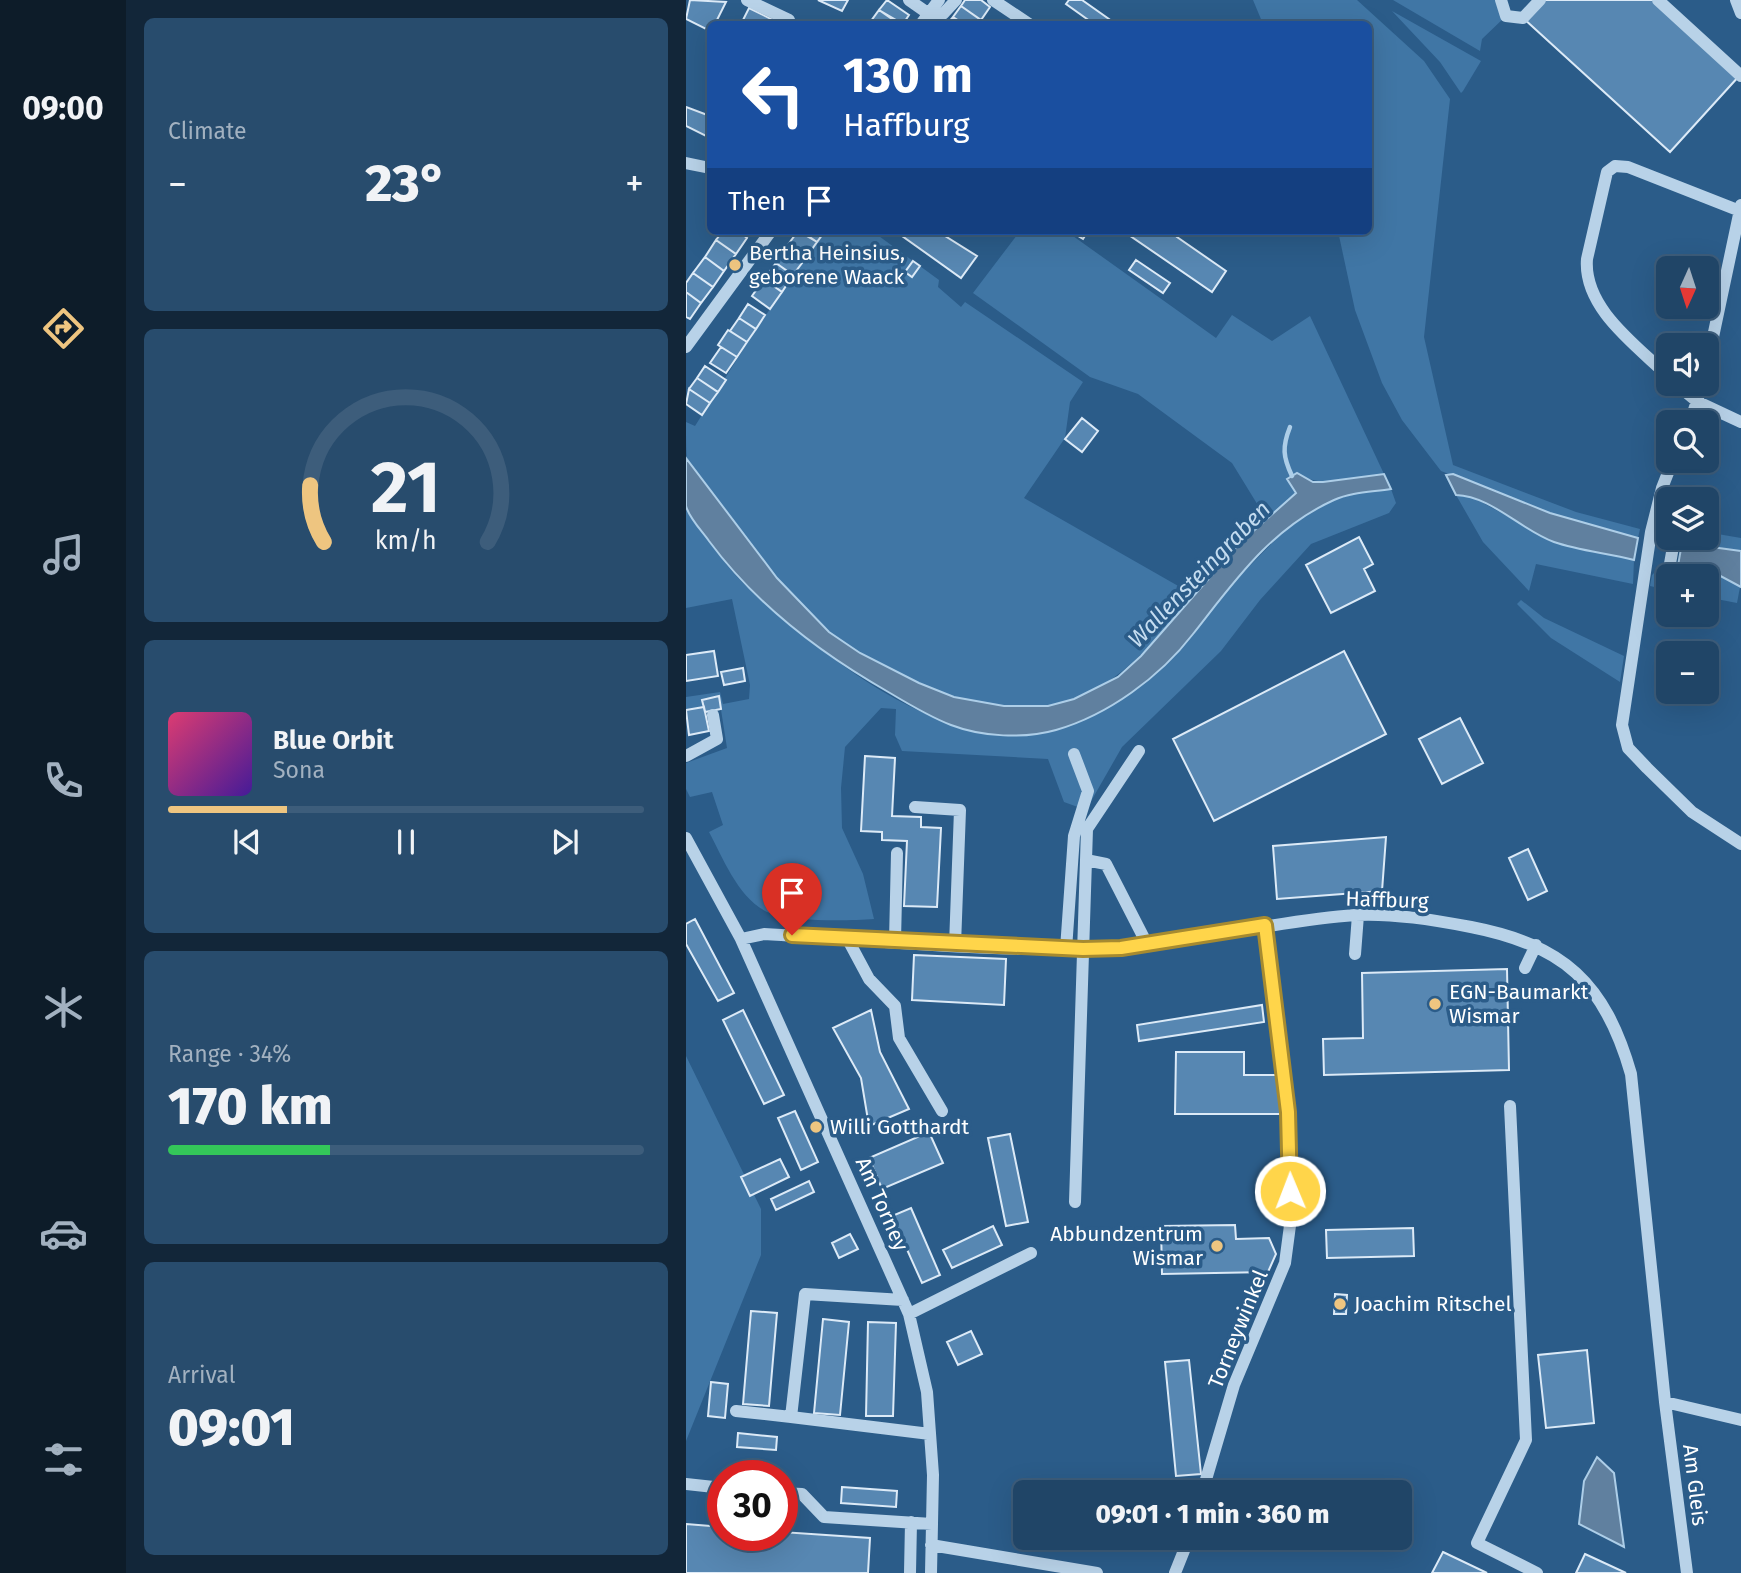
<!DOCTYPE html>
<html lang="en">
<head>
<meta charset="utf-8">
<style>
	body { margin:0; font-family:"Fira Sans",sans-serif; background:#284c6d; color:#f1f3f6; height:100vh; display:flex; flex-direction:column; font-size:26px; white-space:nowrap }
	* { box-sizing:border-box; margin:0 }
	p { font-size:23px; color:#a2b1c0 }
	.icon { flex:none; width:38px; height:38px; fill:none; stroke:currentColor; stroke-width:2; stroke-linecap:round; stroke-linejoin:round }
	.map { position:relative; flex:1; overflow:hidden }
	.details { display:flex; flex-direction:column; gap:18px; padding:18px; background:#122639; width:560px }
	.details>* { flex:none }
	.hud { position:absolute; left:21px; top:21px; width:665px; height:214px; border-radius:10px; box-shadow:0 7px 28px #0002,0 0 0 2px #3d5d7b; background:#1a4fa0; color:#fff; overflow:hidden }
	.needle { width:46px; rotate:183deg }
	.buttons { position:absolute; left:970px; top:256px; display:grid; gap:14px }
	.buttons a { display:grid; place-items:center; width:63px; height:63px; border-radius:10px; background:#204567; box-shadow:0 7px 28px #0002,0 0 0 2px #3d5d7b; font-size:35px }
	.speed { position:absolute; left:21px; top:1460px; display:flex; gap:14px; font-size:35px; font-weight:700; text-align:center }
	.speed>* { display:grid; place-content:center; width:91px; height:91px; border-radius:50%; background:#204567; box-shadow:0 7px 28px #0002,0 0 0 2px #3d5d7b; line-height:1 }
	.speed .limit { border:10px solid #d22; background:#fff; color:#111 }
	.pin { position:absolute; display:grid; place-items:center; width:60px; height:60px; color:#fff; margin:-72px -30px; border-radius:50% 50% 50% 0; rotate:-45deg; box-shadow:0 0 7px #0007 }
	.pin .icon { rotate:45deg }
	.me { position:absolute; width:77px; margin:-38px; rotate:359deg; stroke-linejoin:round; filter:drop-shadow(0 0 5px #0008) }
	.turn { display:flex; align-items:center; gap:24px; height:147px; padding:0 21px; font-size:32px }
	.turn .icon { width:91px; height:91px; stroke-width:2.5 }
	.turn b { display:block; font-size:49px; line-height:60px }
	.then { display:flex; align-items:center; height:66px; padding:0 21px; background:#0003; gap:14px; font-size:26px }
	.big { font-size:52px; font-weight:800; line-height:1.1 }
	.details .widget { flex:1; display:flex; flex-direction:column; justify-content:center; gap:10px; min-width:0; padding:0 24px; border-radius:10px; background:#284c6d }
	.details .dial { align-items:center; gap:0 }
	.dial svg { height:182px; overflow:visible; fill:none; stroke:#3d5d7b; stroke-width:7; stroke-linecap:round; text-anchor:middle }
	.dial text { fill:#f1f3f6; stroke:none }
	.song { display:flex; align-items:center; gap:21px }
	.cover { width:84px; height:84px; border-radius:10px; background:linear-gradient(135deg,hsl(340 70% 55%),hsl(260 70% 35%)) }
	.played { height:7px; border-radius:4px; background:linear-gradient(90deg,#eec580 25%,#3d5d7b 25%) }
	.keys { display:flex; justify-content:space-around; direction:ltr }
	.heat { display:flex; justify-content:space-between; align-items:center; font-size:38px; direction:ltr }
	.charge { height:10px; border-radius:5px; background:linear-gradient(90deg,#34c759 34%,#3d5d7b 0) }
	.trip { position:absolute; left:327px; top:1480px; width:399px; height:70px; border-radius:10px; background:#204567; box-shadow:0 7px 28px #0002,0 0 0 2px #3d5d7b; font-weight:800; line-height:70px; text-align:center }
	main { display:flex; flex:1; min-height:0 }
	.tabs { display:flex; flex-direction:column; width:126px; justify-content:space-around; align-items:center; background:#0d1c29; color:#a2b1c0 }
	.tabs .icon { width:49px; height:49px }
	.tabs .current { color:#eec580 }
	.tabs b { font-size:32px; color:#f1f3f6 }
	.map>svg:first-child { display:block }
	.green { fill:#4076a5 }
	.water { fill:#60809f; stroke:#adcee8; stroke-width:2 }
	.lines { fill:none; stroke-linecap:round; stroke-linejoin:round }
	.stream { stroke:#adcee8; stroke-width:4.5 }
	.building { fill:#5787b2; stroke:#dceaf7; stroke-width:2 }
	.minor { stroke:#b8d2e8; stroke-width:12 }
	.route-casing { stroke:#a68a30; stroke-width:18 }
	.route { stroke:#ffd54a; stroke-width:12 }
	.poi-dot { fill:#eec580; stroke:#2b5c89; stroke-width:2.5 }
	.labels { text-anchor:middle; stroke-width:7; stroke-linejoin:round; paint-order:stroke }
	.poi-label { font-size:21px; fill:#fff; stroke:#2b5c89; text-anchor:start }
	.street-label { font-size:21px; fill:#fff; stroke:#2b5c89 }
	.water-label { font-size:23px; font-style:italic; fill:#c4dcf0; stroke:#2b5c89 }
</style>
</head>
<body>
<main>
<nav class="tabs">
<b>09:00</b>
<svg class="icon current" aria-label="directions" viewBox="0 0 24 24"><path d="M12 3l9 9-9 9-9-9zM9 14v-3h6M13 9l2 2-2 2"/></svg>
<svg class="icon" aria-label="music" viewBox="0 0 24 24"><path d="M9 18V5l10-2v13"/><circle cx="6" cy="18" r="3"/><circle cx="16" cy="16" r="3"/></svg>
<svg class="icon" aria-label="phone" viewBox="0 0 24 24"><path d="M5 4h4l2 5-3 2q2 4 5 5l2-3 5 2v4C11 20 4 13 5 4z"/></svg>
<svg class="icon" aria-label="climate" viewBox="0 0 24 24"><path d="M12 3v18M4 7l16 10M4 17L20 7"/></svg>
<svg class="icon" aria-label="car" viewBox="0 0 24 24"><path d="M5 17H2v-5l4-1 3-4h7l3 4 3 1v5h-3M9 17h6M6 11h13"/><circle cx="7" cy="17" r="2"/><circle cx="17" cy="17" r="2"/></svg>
<svg class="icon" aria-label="filters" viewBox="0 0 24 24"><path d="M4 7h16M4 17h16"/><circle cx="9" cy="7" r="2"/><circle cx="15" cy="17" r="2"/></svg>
</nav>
<section class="details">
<div class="widget"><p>Climate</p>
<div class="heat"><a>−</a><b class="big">23°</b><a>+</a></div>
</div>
<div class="widget dial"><svg viewBox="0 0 100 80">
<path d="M14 69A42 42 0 1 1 86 69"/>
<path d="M14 69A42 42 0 0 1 8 44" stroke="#eec580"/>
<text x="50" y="56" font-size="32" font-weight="700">21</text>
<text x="50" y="72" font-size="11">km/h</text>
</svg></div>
<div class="widget">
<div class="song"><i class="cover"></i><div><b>Blue Orbit</b><p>Sona</p></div></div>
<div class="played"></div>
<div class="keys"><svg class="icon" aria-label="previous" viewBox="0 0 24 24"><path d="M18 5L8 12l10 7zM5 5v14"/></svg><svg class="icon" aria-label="pause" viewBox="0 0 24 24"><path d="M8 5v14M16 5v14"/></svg><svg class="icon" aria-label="next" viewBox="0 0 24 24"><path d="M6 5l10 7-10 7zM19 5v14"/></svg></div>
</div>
<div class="widget"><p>Range · 34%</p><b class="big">170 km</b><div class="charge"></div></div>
<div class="widget"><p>Arrival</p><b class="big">09:01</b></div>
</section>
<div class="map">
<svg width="1055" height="1573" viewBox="0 0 1055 1573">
	<rect width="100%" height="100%" fill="#2b5c89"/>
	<path class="green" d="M 567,0 L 671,0 L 738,61 L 764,99 L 738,337 L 767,465 L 890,512 L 954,529 L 952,538 L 864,513 L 755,471 L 716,420 L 696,383 L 669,310 L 652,231 L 682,231 L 682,24 L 577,24 Z
		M 707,0 L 815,0 L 820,16 L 796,39 L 794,51 Z
		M 706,11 L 795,61 L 777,91 L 775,93 L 754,62 Z
		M 139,231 L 186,231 L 253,280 L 252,287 L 275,307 L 279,302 L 397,382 L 384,402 L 379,438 L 338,498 L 508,595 C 466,643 430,693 364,706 C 295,719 194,675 142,631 C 104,599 75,559 46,518 C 32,498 15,479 1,459 C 0,452 0,432 0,422 L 9,426 L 70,329 Z
		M 334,231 L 380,231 L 530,338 L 546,315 L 586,341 L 624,316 L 698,474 L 637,482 L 617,478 L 608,487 L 610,493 L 581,520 L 546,463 L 452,394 L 404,377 L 287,293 Z
		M 705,489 L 710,503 L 703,513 L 625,544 L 574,600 L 535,651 L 436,747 L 400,810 L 378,802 L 362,759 L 216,751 L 209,735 L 210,709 L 195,708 L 159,747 L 155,788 L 156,828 L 177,874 L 188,919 C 161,921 109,922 84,913 C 54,902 37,858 23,832 L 37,825 L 26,792 L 4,797 L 0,789 L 0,763 L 41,748 L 33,697 L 16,700 L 17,707 L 0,710 L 0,697 L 34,692 L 37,704 L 63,699 L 64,685 L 46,599 L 0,608 L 0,506 C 19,537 41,570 69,594 C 138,655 241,740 338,734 C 352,733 366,733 379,726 L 507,635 L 533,597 L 601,528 L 647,500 L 672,493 Z
		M 770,495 L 786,497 L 869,542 L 948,560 L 947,584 L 850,564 L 843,591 L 797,542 Z
		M 976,526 L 982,526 L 982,537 L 1020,537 L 1020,532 L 1055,538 L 1055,551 L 977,539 Z
		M 991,571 L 1029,573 L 1054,587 L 1051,603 L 1020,597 L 1020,576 L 990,576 Z
		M 969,572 L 987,576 L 982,576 L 982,590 L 964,586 L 966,575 Z
		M 835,600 L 858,618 L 938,656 L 934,682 L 865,638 L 831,604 Z
		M 0,1056 L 75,1209 L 75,1255 L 0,1441 Z"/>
	<path class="water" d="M 0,458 L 91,578 L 143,632 L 174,653 L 233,683 L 268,697 L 318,706 L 362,706 L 388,699 L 432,677 L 455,656 L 554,543 L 610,493 L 601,479 L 611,473 L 627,482 L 637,482 L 698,474 L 705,489 C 686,492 665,492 648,500 C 584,529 548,582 507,634 C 474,677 422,715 370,730 C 338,739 296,737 265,725 C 244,717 224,705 204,693 C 135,654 71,606 23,541 C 16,531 3,518 0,506 C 0,492 0,472 0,458 Z
		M 767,474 L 864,513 L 952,538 L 948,560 C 922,553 894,551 868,542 C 835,530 805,496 770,495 L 760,475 Z
		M 996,543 L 1055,551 L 1055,587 L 1029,573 L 991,571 Z
		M 911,1457 L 928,1473 L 938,1547 L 893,1524 L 898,1481 Z"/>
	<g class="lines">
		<path class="stream" d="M 604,427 C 596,447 597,457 606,476"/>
	</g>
	<path class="building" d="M 4,0 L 40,2 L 29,24 L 24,24 L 24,31 L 0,19 Z
		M 132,0 L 162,0 L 156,11 Z
		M 201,0 L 223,15 L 217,24 L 193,10 Z
		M 279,0 L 295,0 L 304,7 L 295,20 L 275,6 Z
		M 383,0 L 396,0 L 430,24 L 408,24 L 380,4 Z
		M 854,0 L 972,0 L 1054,75 L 984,152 L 837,18 Z
		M 275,6 L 295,20 L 292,24 L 278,24 L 267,17 Z
		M 63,8 L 93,23 L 92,24 L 55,24 Z
		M 193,10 L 213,24 L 190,24 L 185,21 Z
		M 267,17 L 278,24 L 261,24 Z
		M 0,107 L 24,116 L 24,138 L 0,126 Z
		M 37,231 L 52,231 L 61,238 L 50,254 L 30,240 Z
		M 112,231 L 131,242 L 119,259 L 101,246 Z
		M 115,231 L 139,231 L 131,242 Z
		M 209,231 L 251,231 L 291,256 L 275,278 Z
		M 384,231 L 402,231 L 397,239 Z
		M 437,231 L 495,231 L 491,237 L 540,271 L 526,292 Z
		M 30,240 L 50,254 L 38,271 L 19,257 Z
		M 101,246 L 119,259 L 107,275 L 90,263 Z
		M 19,257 L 38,271 L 27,287 L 7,273 Z
		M 450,260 L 484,283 L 477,293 L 443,270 Z
		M 227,261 L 234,266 L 226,277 L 219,272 Z
		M 90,263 L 107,275 L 96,292 L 78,279 Z
		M 7,273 L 27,287 L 15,303 L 0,292 L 0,283 Z
		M 78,279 L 96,292 L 84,309 L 66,296 Z
		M 0,292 L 15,303 L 4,319 L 0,317 Z
		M 62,304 L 79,315 L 70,329 L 53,318 Z
		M 53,318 L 70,329 L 61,342 L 44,331 Z
		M 42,330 L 61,342 L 51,357 L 32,345 Z
		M 35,347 L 51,357 L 40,373 L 24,363 Z
		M 19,366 L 40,380 L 32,392 L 11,378 Z
		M 11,378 L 32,392 L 24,403 L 3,389 Z
		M 3,389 L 24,403 L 16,415 L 0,404 Z
		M 396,418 L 412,431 L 396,452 L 379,439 Z
		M 673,537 L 687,564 L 678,569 L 689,591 L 645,613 L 620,565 Z
		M 28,651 L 32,676 L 0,681 L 0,655 Z
		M 658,651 L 700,734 L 528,821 L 487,739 Z
		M 57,668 L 59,681 L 38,685 L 35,672 Z
		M 33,696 L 35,709 L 19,712 L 16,700 Z
		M 18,707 L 23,731 L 3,735 L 0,710 Z
		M 774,718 L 797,763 L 756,784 L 733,739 Z
		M 179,756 L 209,758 L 206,816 L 235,817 L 235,827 L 255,828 L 251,907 L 218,906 L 221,841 L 196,840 L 196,832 L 175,831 Z
		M 700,837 L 696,891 L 591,899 L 587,846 Z
		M 842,849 L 861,891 L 842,900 L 823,858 Z
		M 9,919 L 48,993 L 32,1001 L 0,944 L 0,924 Z
		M 228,955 L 320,959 L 318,1005 L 226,1000 Z
		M 821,969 L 823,1070 L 638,1075 L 637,1039 L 677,1038 L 676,973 Z
		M 576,1005 L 578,1022 L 453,1041 L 451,1025 Z
		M 57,1010 L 98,1095 L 78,1104 L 37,1020 Z
		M 185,1010 L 194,1052 L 223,1109 L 183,1126 L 175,1078 L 147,1028 Z
		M 490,1052 L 558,1052 L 558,1075 L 594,1075 L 594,1114 L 489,1114 Z
		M 109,1111 L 132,1162 L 115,1170 L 92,1118 Z
		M 243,1132 L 257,1163 L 196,1189 L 183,1158 Z
		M 324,1134 L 342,1222 L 320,1226 L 302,1138 Z
		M 94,1159 L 103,1177 L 64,1196 L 55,1177 Z
		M 123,1181 L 128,1192 L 90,1210 L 85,1199 Z
		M 225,1208 L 254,1275 L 236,1283 L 206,1216 Z
		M 549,1225 L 550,1239 L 583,1238 L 590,1254 L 582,1272 L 476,1274 L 475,1226 Z
		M 307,1226 L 316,1245 L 266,1268 L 257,1250 Z
		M 727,1228 L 728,1256 L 641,1258 L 640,1230 Z
		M 164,1234 L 172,1249 L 153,1258 L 146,1243 Z
		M 649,1294 L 661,1295 L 660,1314 L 648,1314 Z
		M 65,1311 L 91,1313 L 83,1406 L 57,1404 Z
		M 137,1319 L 163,1322 L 154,1415 L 128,1413 Z
		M 182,1322 L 210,1323 L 207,1416 L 180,1416 Z
		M 285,1331 L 296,1354 L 272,1365 L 261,1342 Z
		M 901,1350 L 908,1423 L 860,1428 L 852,1355 Z
		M 503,1360 L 515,1474 L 490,1476 L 479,1362 Z
		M 25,1382 L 42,1384 L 39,1418 L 22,1416 Z
		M 52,1433 L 91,1437 L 90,1450 L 51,1447 Z
		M 156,1487 L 211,1491 L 210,1507 L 155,1503 Z
		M 0,1524 L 37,1527 L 37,1535 L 96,1535 L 96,1532 L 184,1538 L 182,1573 L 0,1573 Z
		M 757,1552 L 801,1573 L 746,1573 Z
		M 899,1554 L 940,1573 L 890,1573 Z"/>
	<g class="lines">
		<path class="minor" d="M 61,0 L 103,20
			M 223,0 L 243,14
			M 307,0 L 343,24
			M 815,0 L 820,16 L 837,18 L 854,0
			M 972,0 L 1055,76
			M 1050,0 L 1055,13
			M 243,14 L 257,14 L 270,0
			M 235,24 L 253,0
			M 0,163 L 24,168
			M 0,347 L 85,231
			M 1020,370 L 1055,205
			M 982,376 C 950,345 897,308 901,259 L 921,172 L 929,166 L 942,167 L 1054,211
			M 989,383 L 1012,402 L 1055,422
			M 1004,422 L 1017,383
			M 987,460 L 976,488 L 965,532 L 936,725 L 942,748 L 961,768 L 1006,812 L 1055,844
			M 982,575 L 988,541
			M 0,756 L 31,739 L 27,715
			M 229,807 L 274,810 L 269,945
			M 0,838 L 55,939 L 223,1314 L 241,1392 L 247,1475 L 245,1573
			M 400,860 L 420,864 L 461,944
			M 161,938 L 183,979 L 209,1006 L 213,1038 L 256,1111
			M 55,939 L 78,934 C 190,940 304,953 417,948 C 501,945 585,921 669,915 C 707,913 748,920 785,927 C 878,945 919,983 945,1074 L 979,1402 L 1001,1573
			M 209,941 L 211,853
			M 380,949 L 388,836 L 402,791 L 388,754
			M 669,954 L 672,915
			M 839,968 L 850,945
			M 824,1106 L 840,1440 L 791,1543 L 851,1573
			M 389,1202 L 401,829 L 453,751
			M 217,1300 L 119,1294 L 105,1417 L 244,1434
			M 223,1314 L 345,1253
			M 979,1402 L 1055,1420
			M 50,1411 L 105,1417
			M 0,1484 L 37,1488
			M 96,1493 L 116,1494 L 138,1517 L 246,1524
			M 516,1493 L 548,1385 L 599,1263 L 605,1218 L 602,1112 L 579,925
			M 245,1545 L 411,1573
			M 224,1573 L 225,1522
			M 489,1573 L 503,1538"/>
	</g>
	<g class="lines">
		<defs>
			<path id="route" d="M 106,935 L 397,949 L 435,948 L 579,925 L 602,1112 L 604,1191"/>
		</defs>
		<use href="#route" class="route-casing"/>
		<use href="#route" class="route"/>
	</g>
	<g class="poi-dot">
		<circle cx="49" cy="265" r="7"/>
		<circle cx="749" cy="1004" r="7"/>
		<circle cx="130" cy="1127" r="7"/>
		<circle cx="531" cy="1246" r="7"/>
		<circle cx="654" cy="1304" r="7"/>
	</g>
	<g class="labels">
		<g class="poi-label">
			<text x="63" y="260">Bertha Heinsius,<tspan x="63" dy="24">geborene Waack</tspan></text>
			<text x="763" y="999">EGN-Baumarkt<tspan x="763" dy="24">Wismar</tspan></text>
			<text x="144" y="1134">Willi Gotthardt</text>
			<text x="517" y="1241" text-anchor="end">Abbundzentrum<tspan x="517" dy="24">Wismar</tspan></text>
			<text x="668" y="1311">Joachim Ritschel</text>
		</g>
		<g class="street-label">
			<text transform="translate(701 900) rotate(2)" y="7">Haffburg</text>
			<text transform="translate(196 1204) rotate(66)" y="7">Am Torney</text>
			<text transform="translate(552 1329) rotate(-68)" y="7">Torneywinkel</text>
			<text transform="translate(1009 1485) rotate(83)" y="7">Am Gleis</text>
		</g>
		<g class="water-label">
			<text transform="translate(513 574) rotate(-46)" y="8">Wallensteingraben</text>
		</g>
	</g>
</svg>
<div class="buttons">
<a><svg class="needle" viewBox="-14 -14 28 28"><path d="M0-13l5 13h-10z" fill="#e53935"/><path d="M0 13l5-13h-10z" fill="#a2b1c0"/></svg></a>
<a><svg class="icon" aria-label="sound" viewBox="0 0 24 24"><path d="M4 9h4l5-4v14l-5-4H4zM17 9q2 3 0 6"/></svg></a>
<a><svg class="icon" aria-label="search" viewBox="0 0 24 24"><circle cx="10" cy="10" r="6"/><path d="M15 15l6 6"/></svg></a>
<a><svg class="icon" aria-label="layers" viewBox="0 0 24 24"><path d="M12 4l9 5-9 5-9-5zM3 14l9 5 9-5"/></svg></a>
<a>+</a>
<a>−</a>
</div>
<div class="speed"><div class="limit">30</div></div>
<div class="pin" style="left:106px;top:935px;background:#d93025"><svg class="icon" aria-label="arrive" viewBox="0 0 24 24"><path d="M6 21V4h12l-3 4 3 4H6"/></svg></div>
<svg class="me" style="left:604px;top:1191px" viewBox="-20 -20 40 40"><circle r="17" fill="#ffd54a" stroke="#fff" stroke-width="3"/><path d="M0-11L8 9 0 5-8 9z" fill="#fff"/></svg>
<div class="trip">09:01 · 1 min · 360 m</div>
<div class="hud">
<div class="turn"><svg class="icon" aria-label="left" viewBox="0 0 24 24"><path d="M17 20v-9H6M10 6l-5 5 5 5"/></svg><div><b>130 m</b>Haffburg</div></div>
<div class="then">Then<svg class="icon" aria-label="arrive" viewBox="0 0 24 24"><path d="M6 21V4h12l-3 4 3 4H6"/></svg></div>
</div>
</div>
</main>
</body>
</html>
